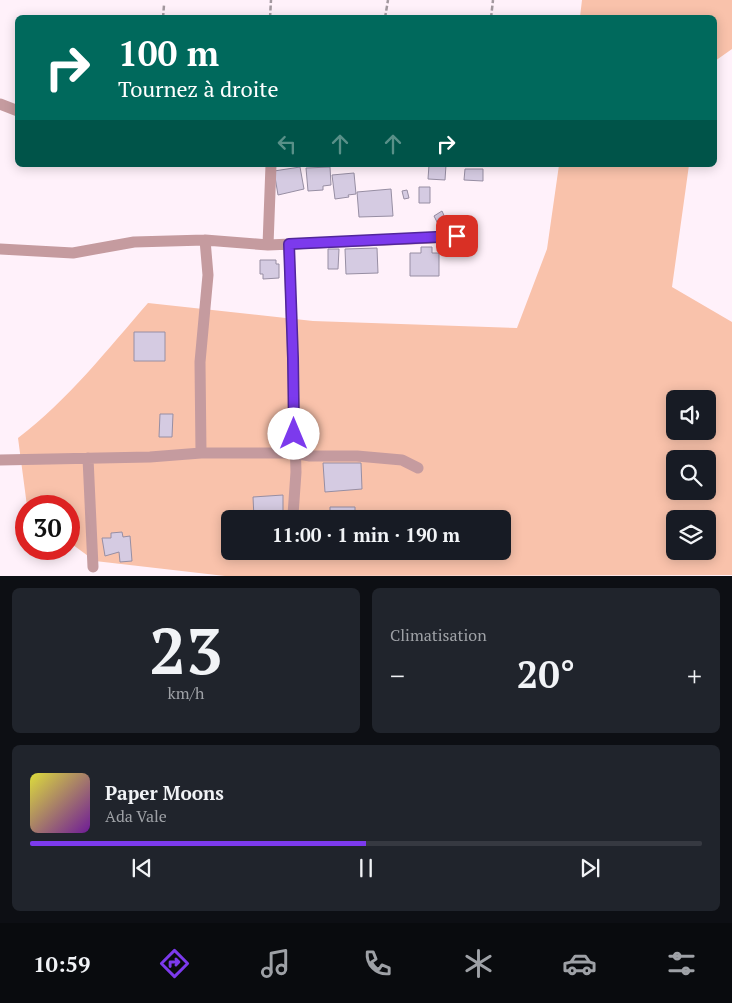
<!DOCTYPE html>
<html lang="fr">
<head>
<meta charset="utf-8">
<style>
	body { margin:0; font-family:"PT Serif",serif; background:#20242c; color:#f1f3f6; height:100vh; display:flex; flex-direction:column; font-size:19px; white-space:nowrap }
	* { box-sizing:border-box; margin:0 }
	p { font-size:16px; color:#9ea1a6 }
	.icon { flex:none; width:28px; height:28px; fill:none; stroke:currentColor; stroke-width:2; stroke-linecap:round; stroke-linejoin:round }
	.map { position:relative; height:576px; overflow:hidden }
	.sheet { display:flex; flex-direction:column; gap:12px; padding:12px; background:#0d0f14; flex:1 }
	.sheet>* { flex:none }
	.banner { position:absolute; left:15px; top:15px; width:702px; height:152px; border-radius:8px; box-shadow:0 2px 12px #0003; background:#00695c; color:#fff; overflow:hidden }
	.fabs { position:absolute; left:666px; top:390px; display:grid; gap:10px }
	.fabs a { display:grid; place-items:center; width:50px; height:50px; border-radius:8px; background:#171b24; box-shadow:0 2px 12px #0003; font-size:25px }
	.speed { position:absolute; left:15px; top:495px; display:flex; gap:10px; font-size:25px; font-weight:700; text-align:center }
	.speed>* { display:grid; place-content:center; width:65px; height:65px; border-radius:50%; background:#171b24; box-shadow:0 2px 12px #0003; line-height:1 }
	.speed .limit { border:8px solid #d22; background:#fff; color:#111 }
	.pin { position:absolute; display:grid; place-items:center; width:42px; height:42px; color:#fff; margin:-21px; border-radius:10px; box-shadow:0 2px 8px #0006 }
	.me { position:absolute; width:55px; margin:-28px; rotate:0deg; stroke-linejoin:round; filter:drop-shadow(0 0 4px #0008) }
	.turn { display:flex; align-items:center; gap:18px; height:105px; padding:0 20px; font-size:22px }
	.turn .icon { width:65px; height:65px; stroke-width:2.5 }
	.turn b { display:block; font-size:35px; line-height:42px }
	.lanes { display:flex; align-items:center; height:48px; padding:0 20px; background:#0003; justify-content:center; gap:25px; direction:ltr }
	.lanes .off { opacity:.35 }
	.big { font-size:38px; font-weight:600; line-height:1.1 }
	.sheet .widget { flex:1; display:flex; flex-direction:column; justify-content:center; gap:8px; min-width:0; padding:0 18px; border-radius:8px; background:#20242c }
	.sheet .dial { align-items:center; gap:0 }
	.dial b { font-size:65px; line-height:1 }
	.song { display:flex; align-items:center; gap:15px }
	.cover { width:60px; height:60px; border-radius:8px; background:linear-gradient(135deg,hsl(60 70% 55%),hsl(280 70% 35%)) }
	.played { height:5px; border-radius:2px; background:linear-gradient(90deg,#7c3aed 50%,#363941 50%) }
	.keys { display:flex; justify-content:space-around; direction:ltr }
	.heat { display:flex; justify-content:space-between; align-items:center; font-size:28px; direction:ltr }
	.sheet .tiles { flex:1; display:grid; gap:12px; grid-template-columns:1fr 1fr }
	.widget:last-child { grid-column:span 2 }
	.trip { position:absolute; left:221px; top:510px; width:290px; height:50px; border-radius:8px; background:#171b24; box-shadow:0 2px 12px #0003; font-weight:600; line-height:50px; text-align:center }
	.menu { display:flex; height:80px; justify-content:space-around; align-items:center; background:#090b0e; color:#9ea1a6 }
	.menu .icon { width:35px; height:35px }
	.menu .on { color:#7c3aed }
	.menu b { font-size:22px; color:#f1f3f6 }
	.map>svg:first-child { display:block }
	.green { fill:#f9c2ab; fill-rule:evenodd }
	.building { fill:#d5cbe2; stroke:#978ea3 }
	.lines { fill:none; stroke-linecap:round; stroke-linejoin:round }
	.path { stroke:#a3989f; stroke-width:2.5; stroke-dasharray:5 2.5; stroke-linecap:butt }
	.minor { stroke:#c59b9f; stroke-width:11 }
	.route-casing { stroke:#51269a; stroke-width:12 }
	.route { stroke:#7c3aed; stroke-width:9 }
</style>
</head>
<body>
<div class="map">
<svg width="732" height="576" viewBox="0 0 732 576">
	<rect width="100%" height="100%" fill="#fff1fa"/>
	<path class="green" d="M 582,0 L 732,0 L 732,49 L 715,61 L 715,18 L 580,17 Z
		M 559,165 L 689,165 L 672,287 L 732,322 L 732,575 L 225,576 L 95,561 L 69,542 L 69,506 L 27,506 L 18,438 C 68,400 107,350 148,303 L 313,321 L 517,328 L 547,249 ZM 675,399 L 708,399 L 708,431 L 675,431 ZM 675,459 L 708,459 L 708,491 L 675,491 ZM 230,519 L 502,519 L 502,551 L 230,551 ZM 675,519 L 708,519 L 708,551 L 675,551 Z"/>
	<path class="building" d="M 429,165 L 446,165 L 445,180 L 428,179 Z
		M 300,167 L 304,189 L 278,195 L 274,171 Z
		M 330,167 L 331,185 L 323,186 L 323,190 L 308,191 L 306,168 Z
		M 465,169 L 483,169 L 483,181 L 464,180 Z
		M 354,173 L 356,194 L 348,195 L 349,197 L 335,199 L 332,175 Z
		M 419,187 L 430,187 L 430,203 L 419,203 Z
		M 391,189 L 393,216 L 359,217 L 357,192 Z
		M 407,190 L 409,198 L 404,199 L 402,191 Z
		M 442,211 L 446,220 L 438,224 L 434,216 Z
		M 421,247 L 432,247 L 432,253 L 439,253 L 439,276 L 410,276 L 410,253 L 421,253 Z
		M 377,248 L 378,273 L 346,274 L 345,249 Z
		M 328,249 L 339,249 L 338,269 L 328,269 Z
		M 260,260 L 276,260 L 276,264 L 279,264 L 279,278 L 263,279 L 263,274 L 260,274 Z
		M 134,332 L 165,332 L 165,361 L 134,361 Z
		M 160,414 L 173,414 L 172,437 L 159,437 Z
		M 323,463 L 361,463 L 362,489 L 325,492 Z
		M 283,495 L 283,517 L 274,519 L 254,518 L 253,497 Z
		M 330,507 L 355,507 L 355,519 L 330,519 Z
		M 122,532 L 123,537 L 130,536 L 132,561 L 120,562 L 119,552 L 105,556 L 102,538 L 111,538 L 111,533 Z
		M 327,551 L 347,551 L 347,558 L 327,559 Z"/>
	<g class="lines">
		<path class="path" d="M 163,18 L 164,5
			M 270,18 L 271,0
			M 385,18 L 388,0
			M 491,18 L 493,0"/>
		<path class="minor" d="M 0,104 L 18,111
			M 289,244 L 296,472 L 293,515
			M 268,245 L 271,165
			M 0,249 L 73,253 L 134,242 L 205,240 L 268,245 L 457,237
			M 201,453 L 200,362 L 208,275 L 205,240
			M 88,458 L 93,567
			M 0,460 L 150,457 L 201,453 L 294,453 L 310,456 L 357,456 L 402,460 L 418,468"/>
	</g>
	<g class="lines">
		<defs>
			<path id="route" d="M 294,434 L 293,358 L 289,244 L 457,236"/>
		</defs>
		<use href="#route" class="route-casing"/>
		<use href="#route" class="route"/>
	</g>
</svg>
<div class="fabs">
<a><svg class="icon" aria-label="sound" viewBox="0 0 24 24"><path d="M4 9h4l5-4v14l-5-4H4zM17 9q2 3 0 6"/></svg></a>
<a><svg class="icon" aria-label="search" viewBox="0 0 24 24"><circle cx="10" cy="10" r="6"/><path d="M15 15l6 6"/></svg></a>
<a><svg class="icon" aria-label="layers" viewBox="0 0 24 24"><path d="M12 4l9 5-9 5-9-5zM3 14l9 5 9-5"/></svg></a>
</div>
<div class="speed"><div class="limit">30</div></div>
<div class="pin" style="left:457px;top:236px;background:#d93025"><svg class="icon" aria-label="arrive" viewBox="0 0 24 24"><path d="M6 21V4h12l-3 4 3 4H6"/></svg></div>
<svg class="me" style="left:294px;top:434px" viewBox="-20 -20 40 40"><circle r="19" fill="#fff"/><path d="M0-13L10 11 0 6-10 11z" fill="#7c3aed"/></svg>
<div class="trip">11:00 · 1 min · 190 m</div>
<div class="banner">
<div class="turn"><svg class="icon" aria-label="right" viewBox="0 0 24 24"><path d="M7 20v-9h11M14 6l5 5-5 5"/></svg><div><b>100 m</b>Tournez à droite</div></div>
<div class="lanes"><svg class="icon off" aria-label="left" viewBox="0 0 24 24"><path d="M17 20v-9H6M10 6l-5 5 5 5"/></svg><svg class="icon off" aria-label="ahead" viewBox="0 0 24 24"><path d="M12 20V5M6 11l6-6 6 6"/></svg><svg class="icon off" aria-label="ahead" viewBox="0 0 24 24"><path d="M12 20V5M6 11l6-6 6 6"/></svg><svg class="icon" aria-label="right" viewBox="0 0 24 24"><path d="M7 20v-9h11M14 6l5 5-5 5"/></svg></div>
</div>
</div>
<section class="sheet">
<div class="tiles">
<div class="widget dial"><b>23</b><p>km/h</p></div>
<div class="widget"><p>Climatisation</p>
<div class="heat"><a>−</a><b class="big">20°</b><a>+</a></div>
</div>
<div class="widget">
<div class="song"><i class="cover"></i><div><b>Paper Moons</b><p>Ada Vale</p></div></div>
<div class="played"></div>
<div class="keys"><svg class="icon" aria-label="previous" viewBox="0 0 24 24"><path d="M18 5L8 12l10 7zM5 5v14"/></svg><svg class="icon" aria-label="pause" viewBox="0 0 24 24"><path d="M8 5v14M16 5v14"/></svg><svg class="icon" aria-label="next" viewBox="0 0 24 24"><path d="M6 5l10 7-10 7zM19 5v14"/></svg></div>
</div>
</div>
</section>
<nav class="menu">
<b>10:59</b>
<svg class="icon on" aria-label="directions" viewBox="0 0 24 24"><path d="M12 3l9 9-9 9-9-9zM9 14v-3h6M13 9l2 2-2 2"/></svg>
<svg class="icon" aria-label="music" viewBox="0 0 24 24"><path d="M9 18V5l10-2v13"/><circle cx="6" cy="18" r="3"/><circle cx="16" cy="16" r="3"/></svg>
<svg class="icon" aria-label="phone" viewBox="0 0 24 24"><path d="M5 4h4l2 5-3 2q2 4 5 5l2-3 5 2v4C11 20 4 13 5 4z"/></svg>
<svg class="icon" aria-label="climate" viewBox="0 0 24 24"><path d="M12 3v18M4 7l16 10M4 17L20 7"/></svg>
<svg class="icon" aria-label="car" viewBox="0 0 24 24"><path d="M5 17H2v-5l4-1 3-4h7l3 4 3 1v5h-3M9 17h6M6 11h13"/><circle cx="7" cy="17" r="2"/><circle cx="17" cy="17" r="2"/></svg>
<svg class="icon" aria-label="filters" viewBox="0 0 24 24"><path d="M4 7h16M4 17h16"/><circle cx="9" cy="7" r="2"/><circle cx="15" cy="17" r="2"/></svg>
</nav>
</body>
</html>
